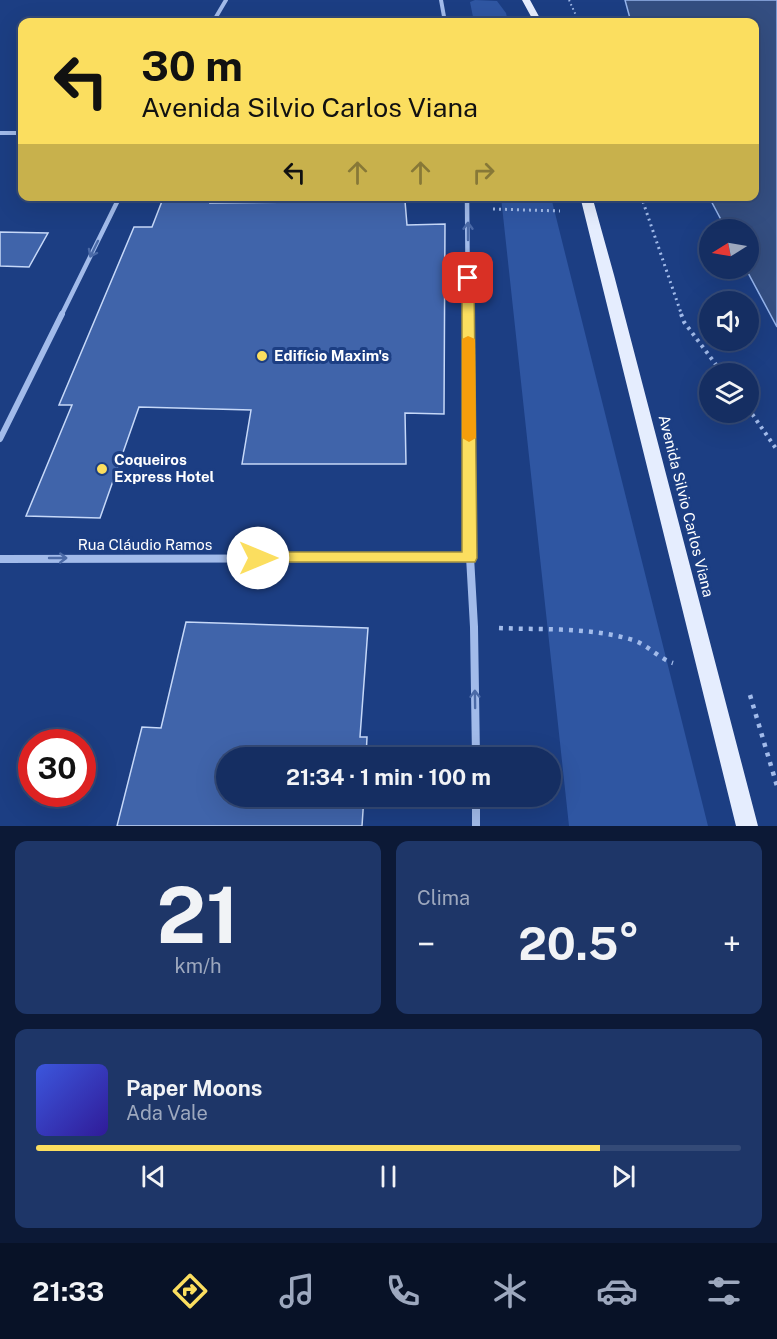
<!DOCTYPE html>
<html lang="pt">
<head>
<meta charset="utf-8">
<style>
	body { margin:0; font-family:"Public Sans",sans-serif; background:#1e3668; color:#f1f3f6; height:100vh; display:flex; flex-direction:column; font-size:22px; white-space:nowrap }
	* { box-sizing:border-box; margin:0 }
	p { font-size:20px; color:#9da8be }
	.icon { flex:none; width:33px; height:33px; fill:none; stroke:currentColor; stroke-width:2; stroke-linecap:round; stroke-linejoin:round }
	.map { position:relative; height:826px; overflow:hidden }
	.panel { display:flex; flex-direction:column; gap:15px; padding:15px; background:#0c1936; flex:1 }
	.panel>* { flex:none }
	.guide { position:absolute; left:18px; top:18px; width:741px; height:183px; border-radius:12px; box-shadow:0 6px 24px #0002,0 0 0 2px #344a77; background:#fbde5f; color:#111; overflow:hidden }
	.needle { width:39px; rotate:259deg }
	.controls { position:absolute; left:699px; top:219px; display:grid; gap:12px }
	.controls a { display:grid; place-items:center; width:60px; height:60px; border-radius:50%; background:#152e62; box-shadow:0 6px 24px #0002,0 0 0 2px #344a77; font-size:30px }
	.speed { position:absolute; left:18px; top:729px; display:flex; gap:12px; font-size:30px; font-weight:700; text-align:center }
	.speed>* { display:grid; place-content:center; width:78px; height:78px; border-radius:50%; background:#152e62; box-shadow:0 6px 24px #0002,0 0 0 2px #344a77; line-height:1 }
	.speed .limit { border:9px solid #d22; background:#fff; color:#111 }
	.pin { position:absolute; display:grid; place-items:center; width:51px; height:51px; color:#fff; margin:-26px; border-radius:12px; box-shadow:0 3px 9px #0006 }
	.me { position:absolute; width:66px; margin:-33px; rotate:90deg; stroke-linejoin:round; filter:drop-shadow(0 0 4px #0008) }
	.turn { display:flex; align-items:center; gap:21px; height:126px; padding:0 24px; font-size:27px }
	.turn .icon { width:78px; height:78px; stroke-width:2.5 }
	.turn b { display:block; font-size:42px; line-height:51px }
	.lanes { display:flex; align-items:center; height:57px; padding:0 24px; background:#0003; justify-content:center; gap:30px; direction:ltr }
	.lanes .off { opacity:.35 }
	.big { font-size:45px; font-weight:700; line-height:1.1 }
	.panel .card { flex:1; display:flex; flex-direction:column; justify-content:center; gap:9px; min-width:0; padding:0 21px; border-radius:12px; background:#1e3668 }
	.panel .dial { align-items:center; gap:0 }
	.dial b { font-size:78px; line-height:1 }
	.song { display:flex; align-items:center; gap:18px }
	.cover { width:72px; height:72px; border-radius:9px; background:linear-gradient(135deg,hsl(230 70% 55%),hsl(250 70% 35%)) }
	.played { height:6px; border-radius:3px; background:linear-gradient(90deg,#fbde5f 80%,#344a77 80%) }
	.keys { display:flex; justify-content:space-around; direction:ltr }
	.heat { display:flex; justify-content:space-between; align-items:center; font-size:33px; direction:ltr }
	.panel .tiles { flex:1; display:grid; gap:15px; grid-template-columns:1fr 1fr }
	.card:last-child { grid-column:span 2 }
	.trip { position:absolute; left:216px; top:747px; width:345px; height:60px; border-radius:30px; background:#152e62; box-shadow:0 6px 24px #0002,0 0 0 2px #344a77; font-weight:700; line-height:60px; text-align:center }
	.tab-bar { display:flex; height:96px; justify-content:space-around; align-items:center; background:#081227; color:#9da8be }
	.tab-bar .icon { width:42px; height:42px }
	.tab-bar .on { color:#fbde5f }
	.tab-bar b { font-size:27px; color:#f1f3f6 }
	.map>svg:first-child { display:block }
	.green { fill:#2f56a2 }
	.water { fill:#344e81; stroke:#95b4ec; stroke-width:1.5 }
	.building { fill:#4064aa; stroke:#c6d8f8; stroke-width:1.5 }
	.lines { fill:none; stroke-linecap:round; stroke-linejoin:round }
	.path-far3 { stroke:#a2bbea; stroke-width:2; stroke-dasharray:1.5 3; stroke-linecap:butt }
	.path-far2 { stroke:#a2bbea; stroke-width:3; stroke-dasharray:2 4; stroke-linecap:butt }
	.path-far1 { stroke:#a2bbea; stroke-width:4; stroke-dasharray:3 4.5; stroke-linecap:butt }
	.path { stroke:#a2bbea; stroke-width:4.5; stroke-dasharray:4 6; stroke-linecap:butt }
	.minor-far3 { stroke:#a2bbea; stroke-width:4 }
	.minor-far2 { stroke:#a2bbea; stroke-width:4.5 }
	.minor-far1 { stroke:#a2bbea; stroke-width:6 }
	.minor { stroke:#a2bbea; stroke-width:8 }
	.primary { fill:#e5edfe; fill-rule:evenodd }
	.oneway { stroke:#4b6aa7 }
	.route { fill:#fbde5f; stroke:#a3903e; stroke-width:1.5 }
	.slow { fill:#f59e0b }
	.poi-dot { fill:#fbde5f; stroke:#1c3e83; stroke-width:2 }
	.labels { text-anchor:middle; stroke-width:6; stroke-linejoin:round; paint-order:stroke }
	.poi-label { font-size:15px; font-weight:bold; fill:#fff; stroke:#1c3e83; text-anchor:start }
	.street-label { font-size:15px; fill:#fff; stroke:#1c3e83 }
</style>
</head>
<body>
<div class="map">
<svg width="777" height="826" viewBox="0 0 777 826">
	<rect width="100%" height="100%" fill="#1c3e83"/>
	<path class="green" d="M 475,0 L 497,1 L 506,13 L 508,22 L 474,22 L 470,2 Z
		M 501,197 L 551,197 L 708,826 L 569,826 Z"/>
	<path class="water" d="M 625,0 L 777,0 L 777,327 L 746,269 L 748,268 L 748,230 L 726,229 L 709,197 L 754,196 L 754,22 L 631,22 Z"/>
	<path class="building" d="M 164,196 L 213,196 L 210,203 L 405,201 L 407,225 L 445,224 L 444,414 L 405,413 L 406,464 L 242,464 L 251,410 L 139,407 L 100,518 L 26,516 L 72,405 L 59,405 L 134,227 L 152,227 Z
		M 0,232 L 48,233 L 29,267 L 0,266 Z
		M 186,622 L 368,628 L 360,737 L 367,737 L 366,758 L 226,758 L 226,796 L 364,796 L 362,826 L 117,826 L 142,727 L 161,728 Z"/>
	<g class="lines">
		<path class="path-far3" d="M 569,0 L 579,22"/>
		<path class="path-far2" d="M 641,196 L 682,316
			M 493,209 L 560,211"/>
		<path class="path-far1" d="M 681,314 L 684,322 L 723,374
			M 748,408 L 777,450"/>
		<path class="path" d="M 499,628 C 543,630 590,627 633,640 C 648,645 658,658 673,663
			M 750,695 L 777,786"/>
		<path class="minor-far3" d="M 441,0 L 445,22
			M 213,22 L 226,0
			M 0,133 L 22,133"/>
		<path class="minor-far2" d="M 467,196 L 468,316
			M 61,316 L 120,196"/>
		<path class="minor-far1" d="M 468,314 L 469,540
			M 0,439 L 62,314"/>
		<path class="minor" d="M 469,539 L 474,627 L 476,758
			M 0,559 L 469,558
			M 476,796 L 476,826"/>
		<path class="primary" d="M 522,0 L 530,0 L 542,22 L 534,22 Z
			M 580,196 L 592,196 L 614,275 L 758,826 L 736,826 Z"/>
	</g>
	<defs><path id="oneway-shaft" d="M-6 0H5M1.5-3L5.5 0L1.5 3" fill="none" stroke-width="1.6" stroke-linecap="round" stroke-linejoin="round" transform="scale(1.5)"/></defs>
	<g class="oneway">
		<use href="#oneway-shaft" transform="translate(468 231) rotate(-90)"/>
		<use href="#oneway-shaft" transform="translate(94 249) rotate(116)"/>
		<use href="#oneway-shaft" transform="translate(58 558)"/>
		<use href="#oneway-shaft" transform="translate(475 699) rotate(-91)"/>
	</g>
	<path class="route" d="M 468,275 L 474,278 L 477,558 L 475,562 L 253,562 L 250,558 L 253,554 L 258,552 L 462,552 L 462,278 Z"/>
	<path class="slow" d="M 468,336 L 475,339 L 476,438 L 469,442 L 462,438 L 462,339 Z"/>
	<g class="poi-dot">
		<circle cx="262" cy="356" r="6"/>
		<circle cx="102" cy="469" r="6"/>
	</g>
	<g class="labels">
		<g class="poi-label">
			<text x="274" y="361">Edifício Maxim's</text>
			<text x="114" y="465">Coqueiros<tspan x="114" dy="17">Express Hotel</tspan></text>
		</g>
		<g class="street-label">
			<text transform="translate(686 506) rotate(76)" y="5">Avenida Silvio Carlos Viana</text>
			<text x="145" y="550">Rua Cláudio Ramos</text>
		</g>
	</g>
</svg>
<div class="controls">
<a><svg class="needle" viewBox="-14 -14 28 28"><path d="M0-13l5 13h-10z" fill="#e53935"/><path d="M0 13l5-13h-10z" fill="#9da8be"/></svg></a>
<a><svg class="icon" aria-label="sound" viewBox="0 0 24 24"><path d="M4 9h4l5-4v14l-5-4H4zM17 9q2 3 0 6"/></svg></a>
<a><svg class="icon" aria-label="layers" viewBox="0 0 24 24"><path d="M12 4l9 5-9 5-9-5zM3 14l9 5 9-5"/></svg></a>
</div>
<div class="speed"><div class="limit">30</div></div>
<div class="pin" style="left:468px;top:278px;background:#d93025"><svg class="icon" aria-label="arrive" viewBox="0 0 24 24"><path d="M6 21V4h12l-3 4 3 4H6"/></svg></div>
<svg class="me" style="left:258px;top:558px" viewBox="-20 -20 40 40"><circle r="19" fill="#fff"/><path d="M0-13L10 11 0 6-10 11z" fill="#fbde5f"/></svg>
<div class="trip">21:34 · 1 min · 100 m</div>
<div class="guide">
<div class="turn"><svg class="icon" aria-label="left" viewBox="0 0 24 24"><path d="M17 20v-9H6M10 6l-5 5 5 5"/></svg><div><b>30 m</b>Avenida Silvio Carlos Viana</div></div>
<div class="lanes"><svg class="icon" aria-label="left" viewBox="0 0 24 24"><path d="M17 20v-9H6M10 6l-5 5 5 5"/></svg><svg class="icon off" aria-label="ahead" viewBox="0 0 24 24"><path d="M12 20V5M6 11l6-6 6 6"/></svg><svg class="icon off" aria-label="ahead" viewBox="0 0 24 24"><path d="M12 20V5M6 11l6-6 6 6"/></svg><svg class="icon off" aria-label="right" viewBox="0 0 24 24"><path d="M7 20v-9h11M14 6l5 5-5 5"/></svg></div>
</div>
</div>
<section class="panel">
<div class="tiles">
<div class="card dial"><b>21</b><p>km/h</p></div>
<div class="card"><p>Clima</p>
<div class="heat"><a>−</a><b class="big">20.5°</b><a>+</a></div>
</div>
<div class="card">
<div class="song"><i class="cover"></i><div><b>Paper Moons</b><p>Ada Vale</p></div></div>
<div class="played"></div>
<div class="keys"><svg class="icon" aria-label="previous" viewBox="0 0 24 24"><path d="M18 5L8 12l10 7zM5 5v14"/></svg><svg class="icon" aria-label="pause" viewBox="0 0 24 24"><path d="M8 5v14M16 5v14"/></svg><svg class="icon" aria-label="next" viewBox="0 0 24 24"><path d="M6 5l10 7-10 7zM19 5v14"/></svg></div>
</div>
</div>
</section>
<nav class="tab-bar">
<b>21:33</b>
<svg class="icon on" aria-label="directions" viewBox="0 0 24 24"><path d="M12 3l9 9-9 9-9-9zM9 14v-3h6M13 9l2 2-2 2"/></svg>
<svg class="icon" aria-label="music" viewBox="0 0 24 24"><path d="M9 18V5l10-2v13"/><circle cx="6" cy="18" r="3"/><circle cx="16" cy="16" r="3"/></svg>
<svg class="icon" aria-label="phone" viewBox="0 0 24 24"><path d="M5 4h4l2 5-3 2q2 4 5 5l2-3 5 2v4C11 20 4 13 5 4z"/></svg>
<svg class="icon" aria-label="climate" viewBox="0 0 24 24"><path d="M12 3v18M4 7l16 10M4 17L20 7"/></svg>
<svg class="icon" aria-label="car" viewBox="0 0 24 24"><path d="M5 17H2v-5l4-1 3-4h7l3 4 3 1v5h-3M9 17h6M6 11h13"/><circle cx="7" cy="17" r="2"/><circle cx="17" cy="17" r="2"/></svg>
<svg class="icon" aria-label="filters" viewBox="0 0 24 24"><path d="M4 7h16M4 17h16"/><circle cx="9" cy="7" r="2"/><circle cx="15" cy="17" r="2"/></svg>
</nav>
</body>
</html>
